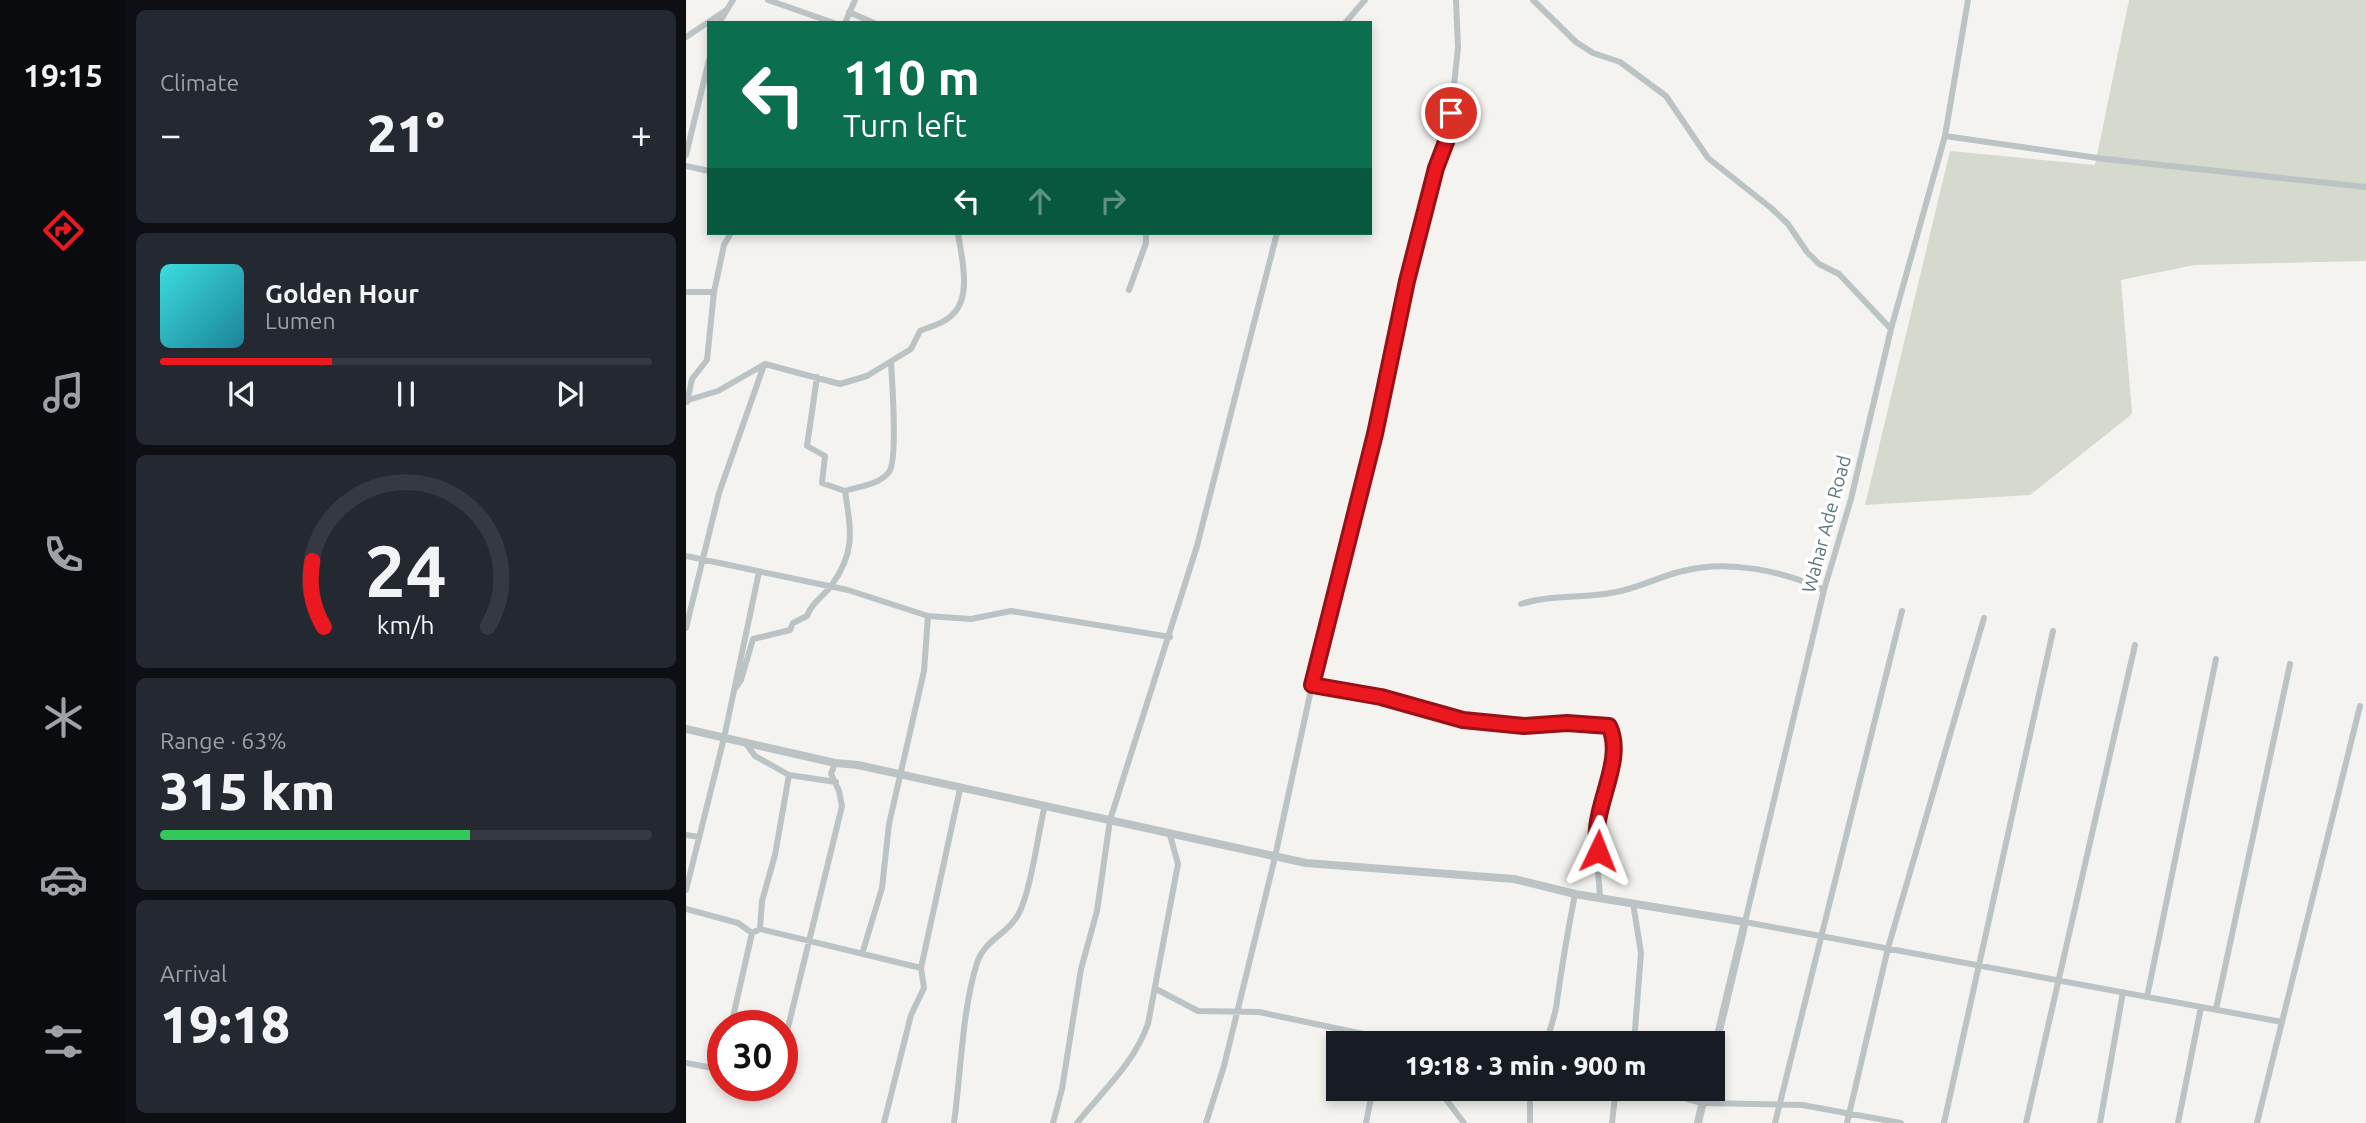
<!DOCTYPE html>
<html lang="en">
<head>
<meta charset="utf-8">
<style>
	body { margin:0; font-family:Ubuntu,sans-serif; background:#242831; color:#f1f3f6; height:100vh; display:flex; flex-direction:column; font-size:26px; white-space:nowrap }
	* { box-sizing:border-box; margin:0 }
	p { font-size:23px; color:#9ea1a6 }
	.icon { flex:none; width:38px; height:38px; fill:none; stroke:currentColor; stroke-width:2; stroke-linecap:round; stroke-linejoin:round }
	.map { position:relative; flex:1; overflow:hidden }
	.sheet { display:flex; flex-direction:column; gap:10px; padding:10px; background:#0d0f14; width:560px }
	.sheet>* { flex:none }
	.hud { position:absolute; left:21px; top:21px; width:665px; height:214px; border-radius:0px; box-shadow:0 4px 10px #0003; background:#0b6e4f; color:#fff; overflow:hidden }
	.speed { position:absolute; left:21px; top:1010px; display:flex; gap:14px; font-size:35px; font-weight:700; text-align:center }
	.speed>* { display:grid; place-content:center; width:91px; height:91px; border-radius:50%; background:#171b24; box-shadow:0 4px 10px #0003; line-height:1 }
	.speed .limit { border:10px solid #d22; background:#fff; color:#111 }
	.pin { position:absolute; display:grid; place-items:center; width:60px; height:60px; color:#fff; margin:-30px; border:4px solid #fff; border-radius:50%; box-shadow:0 2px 7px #0007 }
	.me { position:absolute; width:77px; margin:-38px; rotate:2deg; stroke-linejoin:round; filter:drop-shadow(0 0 5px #0008) }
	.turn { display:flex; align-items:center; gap:24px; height:147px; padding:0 21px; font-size:32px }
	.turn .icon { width:91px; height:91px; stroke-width:2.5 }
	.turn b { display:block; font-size:49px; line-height:60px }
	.lanes { display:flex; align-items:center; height:66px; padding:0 21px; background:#0003; justify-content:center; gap:35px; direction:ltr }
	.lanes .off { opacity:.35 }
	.big { font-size:52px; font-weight:800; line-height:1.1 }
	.sheet .card { flex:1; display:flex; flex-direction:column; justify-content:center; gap:10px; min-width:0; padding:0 24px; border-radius:10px; background:#242831 }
	.sheet .dial { align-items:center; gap:0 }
	.dial svg { height:182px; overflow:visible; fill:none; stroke:#363941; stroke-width:7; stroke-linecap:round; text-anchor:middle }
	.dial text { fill:#f1f3f6; stroke:none }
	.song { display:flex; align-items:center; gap:21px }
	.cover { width:84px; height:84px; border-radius:10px; background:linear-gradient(135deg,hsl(180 70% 55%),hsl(190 70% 35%)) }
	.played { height:7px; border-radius:4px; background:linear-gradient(90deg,#ec1820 35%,#363941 35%) }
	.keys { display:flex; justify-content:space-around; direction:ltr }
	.heat { display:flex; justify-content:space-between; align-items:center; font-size:38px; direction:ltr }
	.charge { height:10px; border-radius:5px; background:linear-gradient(90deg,#34c759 63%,#363941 0) }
	.trip { position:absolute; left:640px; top:1031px; width:399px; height:70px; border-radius:0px; background:#171b24; box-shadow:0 4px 10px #0003; font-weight:800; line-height:70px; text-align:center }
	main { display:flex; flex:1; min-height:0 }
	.menu { display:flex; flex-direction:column; width:126px; justify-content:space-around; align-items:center; background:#090b0e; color:#9ea1a6 }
	.menu .icon { width:49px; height:49px }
	.menu .active { color:#ec1820 }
	.menu b { font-size:32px; color:#f1f3f6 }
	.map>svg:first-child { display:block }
	.green { fill:#d5d9ce }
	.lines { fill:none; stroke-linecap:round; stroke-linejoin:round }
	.minor { stroke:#bcc3c5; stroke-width:6 }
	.tertiary { stroke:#bcc3c5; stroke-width:8 }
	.route-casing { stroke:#991015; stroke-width:18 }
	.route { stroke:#ec1820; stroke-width:12 }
	.labels { text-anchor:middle; stroke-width:7; stroke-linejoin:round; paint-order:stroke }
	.street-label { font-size:19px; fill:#5d787c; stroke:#fff }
</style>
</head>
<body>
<main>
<nav class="menu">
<b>19:15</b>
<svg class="icon active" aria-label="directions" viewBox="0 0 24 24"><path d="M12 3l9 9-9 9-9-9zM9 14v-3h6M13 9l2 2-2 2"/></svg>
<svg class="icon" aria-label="music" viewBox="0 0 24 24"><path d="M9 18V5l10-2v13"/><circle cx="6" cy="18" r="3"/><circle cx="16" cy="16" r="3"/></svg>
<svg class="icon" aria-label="phone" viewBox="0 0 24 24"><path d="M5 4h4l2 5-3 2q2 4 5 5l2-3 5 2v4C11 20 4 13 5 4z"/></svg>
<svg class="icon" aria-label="climate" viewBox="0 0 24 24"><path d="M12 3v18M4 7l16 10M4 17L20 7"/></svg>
<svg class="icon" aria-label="car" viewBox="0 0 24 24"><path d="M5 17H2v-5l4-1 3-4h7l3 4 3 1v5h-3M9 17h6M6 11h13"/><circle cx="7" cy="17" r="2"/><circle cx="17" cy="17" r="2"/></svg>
<svg class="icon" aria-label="filters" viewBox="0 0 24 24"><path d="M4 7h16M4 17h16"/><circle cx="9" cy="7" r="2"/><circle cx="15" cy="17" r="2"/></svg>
</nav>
<section class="sheet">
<div class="card"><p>Climate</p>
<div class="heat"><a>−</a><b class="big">21°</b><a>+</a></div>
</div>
<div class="card">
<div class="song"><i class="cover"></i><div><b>Golden Hour</b><p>Lumen</p></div></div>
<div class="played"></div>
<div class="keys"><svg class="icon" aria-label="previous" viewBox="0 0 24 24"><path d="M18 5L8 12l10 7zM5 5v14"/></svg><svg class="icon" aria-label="pause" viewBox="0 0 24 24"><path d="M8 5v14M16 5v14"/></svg><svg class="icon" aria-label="next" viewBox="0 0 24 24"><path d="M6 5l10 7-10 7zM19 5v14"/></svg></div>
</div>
<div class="card dial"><svg viewBox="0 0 100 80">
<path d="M14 69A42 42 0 1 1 86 69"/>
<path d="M14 69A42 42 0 0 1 9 40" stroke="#ec1820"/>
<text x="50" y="56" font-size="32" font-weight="700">24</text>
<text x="50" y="72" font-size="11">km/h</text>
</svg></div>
<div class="card"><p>Range · 63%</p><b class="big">315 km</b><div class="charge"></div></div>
<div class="card"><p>Arrival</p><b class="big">19:18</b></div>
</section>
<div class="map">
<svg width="1680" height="1123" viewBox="0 0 1680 1123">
	<rect width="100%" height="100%" fill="#f4f3ef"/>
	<path class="green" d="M 1443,0 L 1680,0 L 1680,261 L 1508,265 L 1435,280 L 1446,414 L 1344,495 L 1179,505 L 1264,151 L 1409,165 Z"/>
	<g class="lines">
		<path class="minor" d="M 82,0 L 148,23
			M 847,0 L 890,42 L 907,53 L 934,62 L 980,96 L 1022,158 L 1085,208 L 1102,224 L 1121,252 L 1133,264 L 1153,274 L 1205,329
			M 1282,0 L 1259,136 L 1205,329 L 1165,499 L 1138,590 L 1059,922 L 1596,1022
			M 163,12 L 188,23
			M 33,23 L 47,0
			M 159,23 L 169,0
			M 659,23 L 679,0
			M 0,37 L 39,11
			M 1259,136 L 1419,159 L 1680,187
			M 0,155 L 23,60
			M 0,166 L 23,171
			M 443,290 L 460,243 L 460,233
			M 0,292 L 28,292
			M 2,400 L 32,391 L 79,364 L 154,384 L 181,376 L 225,349 L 234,331 C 245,326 260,323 268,313 C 286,294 275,255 272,233
			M 1,402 L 6,379 L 21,360 L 28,292 L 38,245 L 45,233
			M 159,491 C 174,486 193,485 203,472 C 212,460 206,381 205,362
			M 0,556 L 162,590 L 242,616 L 285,619 L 325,611 L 484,637
			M 835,604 C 866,594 898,599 930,592 C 953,588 974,576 997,571 C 1041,559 1098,571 1138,590
			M 0,628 L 33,493 L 78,365
			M 626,685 L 695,697 L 777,720 L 838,726 L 881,723 L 923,726 C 937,755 915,796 911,826 C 908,849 913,875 914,897
			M 48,690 L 55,680 L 67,639 L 104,630 L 107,623 L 121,616 C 126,602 137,597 145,586 C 170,552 165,531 159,491 L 136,483 L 139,456 L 121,446 L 131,377
			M 61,745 L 69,756 L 103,775 L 89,855 L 76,901 L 74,929
			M 103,775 L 150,782
			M 0,835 L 13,837
			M 0,890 L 38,738 L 73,572
			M 947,903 L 955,953 L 948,1043
			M 0,909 L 52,923 L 66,933 L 74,929 L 235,968 L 238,988 L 225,1015 L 198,1123
			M 176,954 L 196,888 L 203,824 L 238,671 L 242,616
			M 235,968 L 274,789
			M 470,989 L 512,1011 L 573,1012 L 720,1043
			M 1461,997 L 1530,659
			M 1530,1009 L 1604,664
			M 45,1026 L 66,933
			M 861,1043 C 863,1029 870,1015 871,1001 C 876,965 882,930 889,894
			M 96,1052 L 156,806 L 153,791 L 145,774 L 149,763
			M 0,1063 L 37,1070
			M 844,1088 L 844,1123
			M 963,1088 L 1016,1103 L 1116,1105 L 1215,1123
			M 759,1098 L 778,1123
			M 268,1123 C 275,1073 276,1010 291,963 C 300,938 320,936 332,915 C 345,892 352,833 359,805
			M 367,1123 L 376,1089 L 395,969 L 411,911 L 424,820 L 511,546 L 591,233
			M 391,1123 C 418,1089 447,1065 462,1024 L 492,864 L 484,835
			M 520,1123 L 538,1066 L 589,857 L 626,685 L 689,434 L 721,281 L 750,168 L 763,134 L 772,47 L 770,0
			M 680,1123 L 687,1088
			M 926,1123 L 930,1088
			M 1089,1123 L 1216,611
			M 1161,1123 L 1202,948 L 1298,618
			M 1258,1123 L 1367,631
			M 1340,1123 L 1449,645
			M 1414,1123 L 1437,992
			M 1492,1123 L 1515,1007
			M 1571,1123 L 1674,706"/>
		<path class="tertiary" d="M 0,729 L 149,763 L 172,765 L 620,863 L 828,879 L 889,894 L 1059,922 L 1027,1056
			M 1012,1123 L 1020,1088"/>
	</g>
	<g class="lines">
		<defs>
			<path id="route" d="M 765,113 L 763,134 L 750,168 L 721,281 L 689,434 L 626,685 L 695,697 L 777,720 L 838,726 L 881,723 L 923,726 C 938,756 913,797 911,829 C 910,836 911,844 912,851"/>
		</defs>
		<use href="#route" class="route-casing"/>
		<use href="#route" class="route"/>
	</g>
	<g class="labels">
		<g class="street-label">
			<text transform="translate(1140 524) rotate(-75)" y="7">Wahar Ade Road</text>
		</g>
	</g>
</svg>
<div class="speed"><div class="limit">30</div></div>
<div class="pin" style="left:765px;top:113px;background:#d93025"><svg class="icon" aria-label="arrive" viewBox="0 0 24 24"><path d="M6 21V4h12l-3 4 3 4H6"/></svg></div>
<svg class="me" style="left:912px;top:851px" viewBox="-20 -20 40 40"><path d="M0-17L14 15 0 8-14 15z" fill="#ec1820" stroke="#fff" stroke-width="4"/></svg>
<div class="trip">19:18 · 3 min · 900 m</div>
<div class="hud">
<div class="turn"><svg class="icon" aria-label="left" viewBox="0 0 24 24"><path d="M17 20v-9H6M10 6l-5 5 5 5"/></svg><div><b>110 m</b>Turn left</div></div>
<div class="lanes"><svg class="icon" aria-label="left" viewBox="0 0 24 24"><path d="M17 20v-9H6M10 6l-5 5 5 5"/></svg><svg class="icon off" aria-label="ahead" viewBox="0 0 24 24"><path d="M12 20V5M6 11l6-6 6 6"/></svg><svg class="icon off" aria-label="right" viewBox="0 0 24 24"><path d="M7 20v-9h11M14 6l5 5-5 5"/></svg></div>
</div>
</div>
</main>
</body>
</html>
